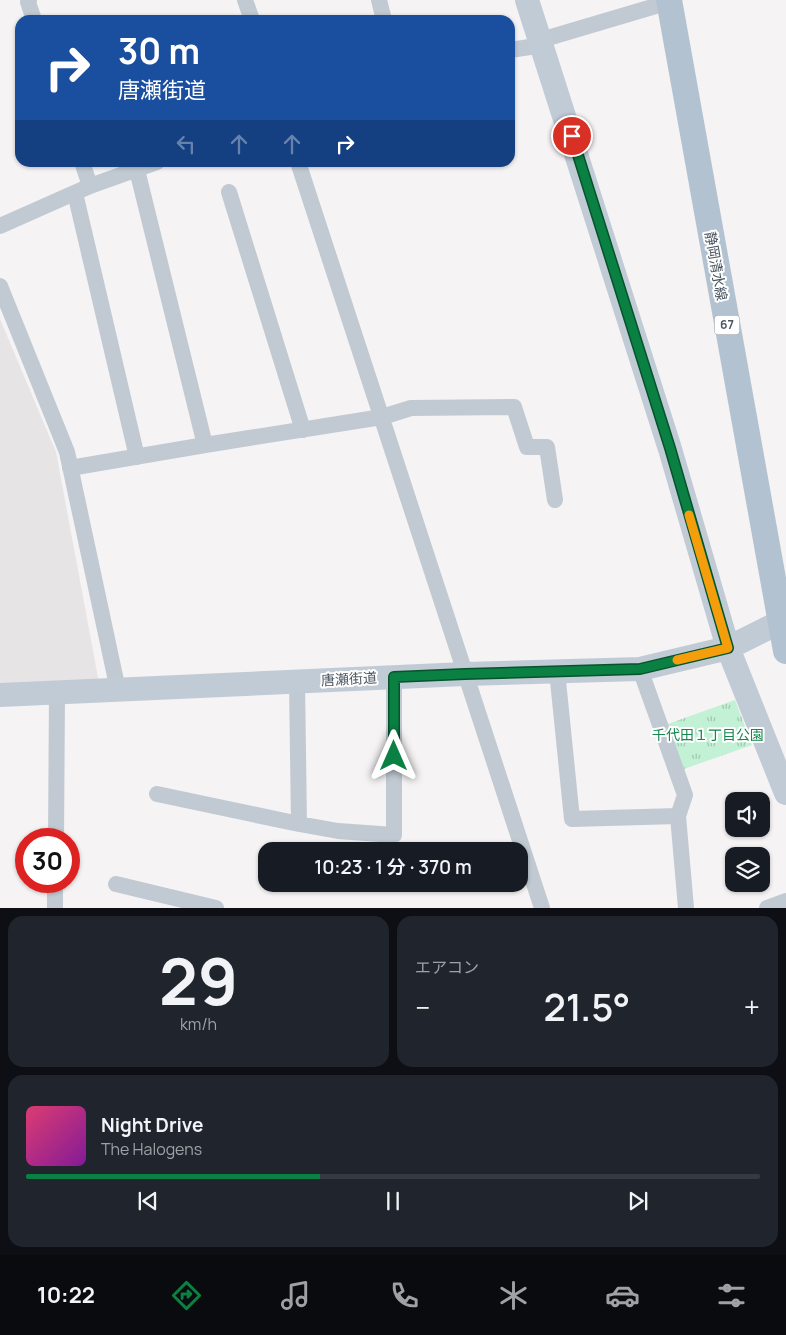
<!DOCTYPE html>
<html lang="ja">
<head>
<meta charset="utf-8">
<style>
	body { margin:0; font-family:Manrope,"Noto Sans JP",sans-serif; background:#20242c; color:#f1f3f6; height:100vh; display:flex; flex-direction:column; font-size:19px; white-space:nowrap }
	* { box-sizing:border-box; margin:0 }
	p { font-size:16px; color:#9ea1a6 }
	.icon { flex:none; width:28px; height:28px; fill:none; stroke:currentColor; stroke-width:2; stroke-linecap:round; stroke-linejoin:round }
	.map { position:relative; height:908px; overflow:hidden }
	.drawer { display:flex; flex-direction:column; gap:8px; padding:8px; background:#0d0f14; flex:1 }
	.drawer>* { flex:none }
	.top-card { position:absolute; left:15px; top:15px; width:500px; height:152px; border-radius:15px; box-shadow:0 1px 4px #0004; background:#1a4fa0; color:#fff; overflow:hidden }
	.controls { position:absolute; left:725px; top:792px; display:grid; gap:10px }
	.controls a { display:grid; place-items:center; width:45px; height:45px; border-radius:10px; background:#171b24; box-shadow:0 1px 4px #0004; font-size:25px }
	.speed { position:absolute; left:15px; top:828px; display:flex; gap:10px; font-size:25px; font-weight:700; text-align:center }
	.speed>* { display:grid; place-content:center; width:65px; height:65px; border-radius:50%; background:#171b24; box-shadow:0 1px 4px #0004; line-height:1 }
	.speed .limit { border:8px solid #d22; background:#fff; color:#111 }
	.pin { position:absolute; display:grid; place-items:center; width:42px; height:42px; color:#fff; margin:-21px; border:2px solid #fff; border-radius:50%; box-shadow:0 1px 5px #0007 }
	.me { position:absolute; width:55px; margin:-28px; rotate:0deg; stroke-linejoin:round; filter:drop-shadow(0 0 4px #0008) }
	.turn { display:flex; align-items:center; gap:18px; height:105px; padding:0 20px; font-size:22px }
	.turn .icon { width:65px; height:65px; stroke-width:2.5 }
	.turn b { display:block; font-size:35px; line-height:42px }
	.lanes { display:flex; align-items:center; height:48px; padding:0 20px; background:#0003; justify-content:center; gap:25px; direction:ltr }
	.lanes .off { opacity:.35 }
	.big { font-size:38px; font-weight:600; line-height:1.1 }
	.drawer .widget { flex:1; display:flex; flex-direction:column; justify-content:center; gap:8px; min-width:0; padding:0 18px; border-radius:15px; background:#20242c }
	.drawer .dial { align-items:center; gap:0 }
	.dial b { font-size:65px; line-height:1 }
	.song { display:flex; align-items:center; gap:15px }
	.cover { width:60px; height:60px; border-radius:8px; background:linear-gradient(135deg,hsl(340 70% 55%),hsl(290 70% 35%)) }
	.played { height:5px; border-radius:2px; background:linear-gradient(90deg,#0b8043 40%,#363941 40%) }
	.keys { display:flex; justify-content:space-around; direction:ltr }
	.heat { display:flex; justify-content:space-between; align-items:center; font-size:28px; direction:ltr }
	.drawer .tiles { flex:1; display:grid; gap:8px; grid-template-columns:1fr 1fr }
	.widget:last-child { grid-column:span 2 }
	.trip { position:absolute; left:258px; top:842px; width:270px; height:50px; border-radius:15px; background:#171b24; box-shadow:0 1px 4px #0004; font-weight:600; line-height:50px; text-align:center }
	.tabs { display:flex; height:80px; justify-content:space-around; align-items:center; background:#090b0e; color:#9ea1a6 }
	.tabs .icon { width:35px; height:35px }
	.tabs .on { color:#0b8043 }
	.tabs b { font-size:22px; color:#f1f3f6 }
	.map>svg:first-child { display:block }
	.education { fill:#e6e4e5 }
	.grass { fill:url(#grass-tufts) }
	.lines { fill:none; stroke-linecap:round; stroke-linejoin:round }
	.street { stroke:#c1cad2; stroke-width:16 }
	.secondary { stroke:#c1cbd6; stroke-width:24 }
	.primary { stroke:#b3c2d1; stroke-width:26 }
	.route-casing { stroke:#07532c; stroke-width:12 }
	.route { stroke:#0b8043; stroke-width:9 }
	.slow { stroke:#f59e0b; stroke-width:9 }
	.labels { text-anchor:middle; stroke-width:4; stroke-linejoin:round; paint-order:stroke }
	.shield { fill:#fff; stroke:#808990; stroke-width:1 }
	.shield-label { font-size:12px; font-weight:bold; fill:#4a5661 }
	.street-label { font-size:14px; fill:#4a5661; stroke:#fff }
	.park-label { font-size:14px; fill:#17864f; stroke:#fff }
</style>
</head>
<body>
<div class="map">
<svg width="786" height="908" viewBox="0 0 786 908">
	<defs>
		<pattern id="grass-tufts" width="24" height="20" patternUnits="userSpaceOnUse" patternTransform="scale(1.25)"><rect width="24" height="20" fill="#c3f1d5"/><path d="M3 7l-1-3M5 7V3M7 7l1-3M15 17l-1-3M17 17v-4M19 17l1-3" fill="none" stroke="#a0c6b0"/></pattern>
	</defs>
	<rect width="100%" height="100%" fill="#f5f3f3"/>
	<path class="education" d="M 0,319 L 56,452 L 99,683 L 0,686 Z"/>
	<path class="grass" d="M 735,700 L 752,745 L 681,770 L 665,725 Z"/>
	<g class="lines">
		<path class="street" d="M 29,0 L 28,2 L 34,20
			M 245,0 L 252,20
			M 379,0 L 384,20
			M 541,40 L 669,2
			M 510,50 L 543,45
			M 82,162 L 90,186
			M 298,162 L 542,908
			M 137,170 L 205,445
			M 229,192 L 303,430
			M 75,193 L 137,457
			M 0,226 L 90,186 L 157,162
			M 0,286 L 67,452 L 118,690
			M 70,468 L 205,445 L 382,417 L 411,408 L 514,407 L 527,447 L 547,447 L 555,500
			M 640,669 L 685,795 L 678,816 L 686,908
			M 557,671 L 572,819 L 678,816
			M 297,682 L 299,824
			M 157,794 L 299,824 L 338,831 L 394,835 L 394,677
			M 56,839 L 57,692
			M 116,884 L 216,908
			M 55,908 L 55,881
			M 767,908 L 786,901"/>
		<path class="secondary" d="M 527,0 L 670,449 L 728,648 L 786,793
			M 0,695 L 465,674 L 640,669 L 728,648 L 780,622"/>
		<path class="primary" d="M 669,0 L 786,651"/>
	</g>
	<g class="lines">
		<defs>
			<path id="route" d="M 394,756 L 394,677 L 465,674 L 640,669 L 728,648 L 670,448 L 572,136"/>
		</defs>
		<use href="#route" class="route-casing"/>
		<use href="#route" class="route"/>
		<path class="slow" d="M 677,660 L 728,648 L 689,515"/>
	</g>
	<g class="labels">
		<rect class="shield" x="714.5" y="315.5" width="25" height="19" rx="4"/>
		<g class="shield-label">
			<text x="727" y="329">67</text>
		</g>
		<g class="street-label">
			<text transform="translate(716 266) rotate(80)" y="5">静岡清水線</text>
			<text transform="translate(349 679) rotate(-3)" y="5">唐瀬街道</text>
		</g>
		<g class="park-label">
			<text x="708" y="740">千代田１丁目公園</text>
		</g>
	</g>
</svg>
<div class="controls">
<a><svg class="icon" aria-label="sound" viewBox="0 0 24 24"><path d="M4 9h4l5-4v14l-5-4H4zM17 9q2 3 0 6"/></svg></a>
<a><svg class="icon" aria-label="layers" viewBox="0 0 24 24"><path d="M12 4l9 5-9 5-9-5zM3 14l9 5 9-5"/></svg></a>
</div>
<div class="speed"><div class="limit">30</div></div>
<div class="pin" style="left:572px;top:136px;background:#d93025"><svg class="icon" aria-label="arrive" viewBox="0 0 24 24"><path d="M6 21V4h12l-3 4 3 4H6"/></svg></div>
<svg class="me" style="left:394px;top:756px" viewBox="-20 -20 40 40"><path d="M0-17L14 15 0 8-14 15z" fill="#0b8043" stroke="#fff" stroke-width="4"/></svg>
<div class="trip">10:23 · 1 分 · 370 m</div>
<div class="top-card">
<div class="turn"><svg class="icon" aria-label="right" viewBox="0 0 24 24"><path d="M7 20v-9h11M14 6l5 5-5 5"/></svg><div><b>30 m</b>唐瀬街道</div></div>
<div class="lanes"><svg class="icon off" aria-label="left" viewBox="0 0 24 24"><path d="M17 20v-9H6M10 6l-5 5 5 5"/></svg><svg class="icon off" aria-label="ahead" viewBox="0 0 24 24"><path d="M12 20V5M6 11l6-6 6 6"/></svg><svg class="icon off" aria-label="ahead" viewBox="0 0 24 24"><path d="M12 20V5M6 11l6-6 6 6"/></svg><svg class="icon" aria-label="right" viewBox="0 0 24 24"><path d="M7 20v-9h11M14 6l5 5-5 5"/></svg></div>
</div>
</div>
<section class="drawer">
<div class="tiles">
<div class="widget dial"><b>29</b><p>km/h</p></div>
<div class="widget"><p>エアコン</p>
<div class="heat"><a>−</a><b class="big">21.5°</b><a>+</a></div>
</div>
<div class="widget">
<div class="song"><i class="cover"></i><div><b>Night Drive</b><p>The Halogens</p></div></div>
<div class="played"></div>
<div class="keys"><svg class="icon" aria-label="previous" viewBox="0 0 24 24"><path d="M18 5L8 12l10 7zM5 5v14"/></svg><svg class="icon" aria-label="pause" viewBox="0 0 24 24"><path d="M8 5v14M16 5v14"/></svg><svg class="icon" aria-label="next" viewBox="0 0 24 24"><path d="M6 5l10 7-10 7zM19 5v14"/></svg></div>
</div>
</div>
</section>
<nav class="tabs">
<b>10:22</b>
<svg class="icon on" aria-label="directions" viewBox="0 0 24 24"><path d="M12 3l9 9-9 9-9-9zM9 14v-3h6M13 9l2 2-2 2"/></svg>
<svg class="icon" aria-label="music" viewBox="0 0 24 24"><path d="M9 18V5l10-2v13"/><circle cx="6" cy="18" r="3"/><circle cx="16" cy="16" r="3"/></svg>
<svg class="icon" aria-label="phone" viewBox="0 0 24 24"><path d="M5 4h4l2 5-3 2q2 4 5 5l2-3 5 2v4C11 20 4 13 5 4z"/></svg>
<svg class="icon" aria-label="climate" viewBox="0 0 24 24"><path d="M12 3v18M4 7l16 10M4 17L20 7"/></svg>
<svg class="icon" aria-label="car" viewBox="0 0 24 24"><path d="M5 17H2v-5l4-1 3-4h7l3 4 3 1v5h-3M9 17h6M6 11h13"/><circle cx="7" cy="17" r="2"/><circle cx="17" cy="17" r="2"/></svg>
<svg class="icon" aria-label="filters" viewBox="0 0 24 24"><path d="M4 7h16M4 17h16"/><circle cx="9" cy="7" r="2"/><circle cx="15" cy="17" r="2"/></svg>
</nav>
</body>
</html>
